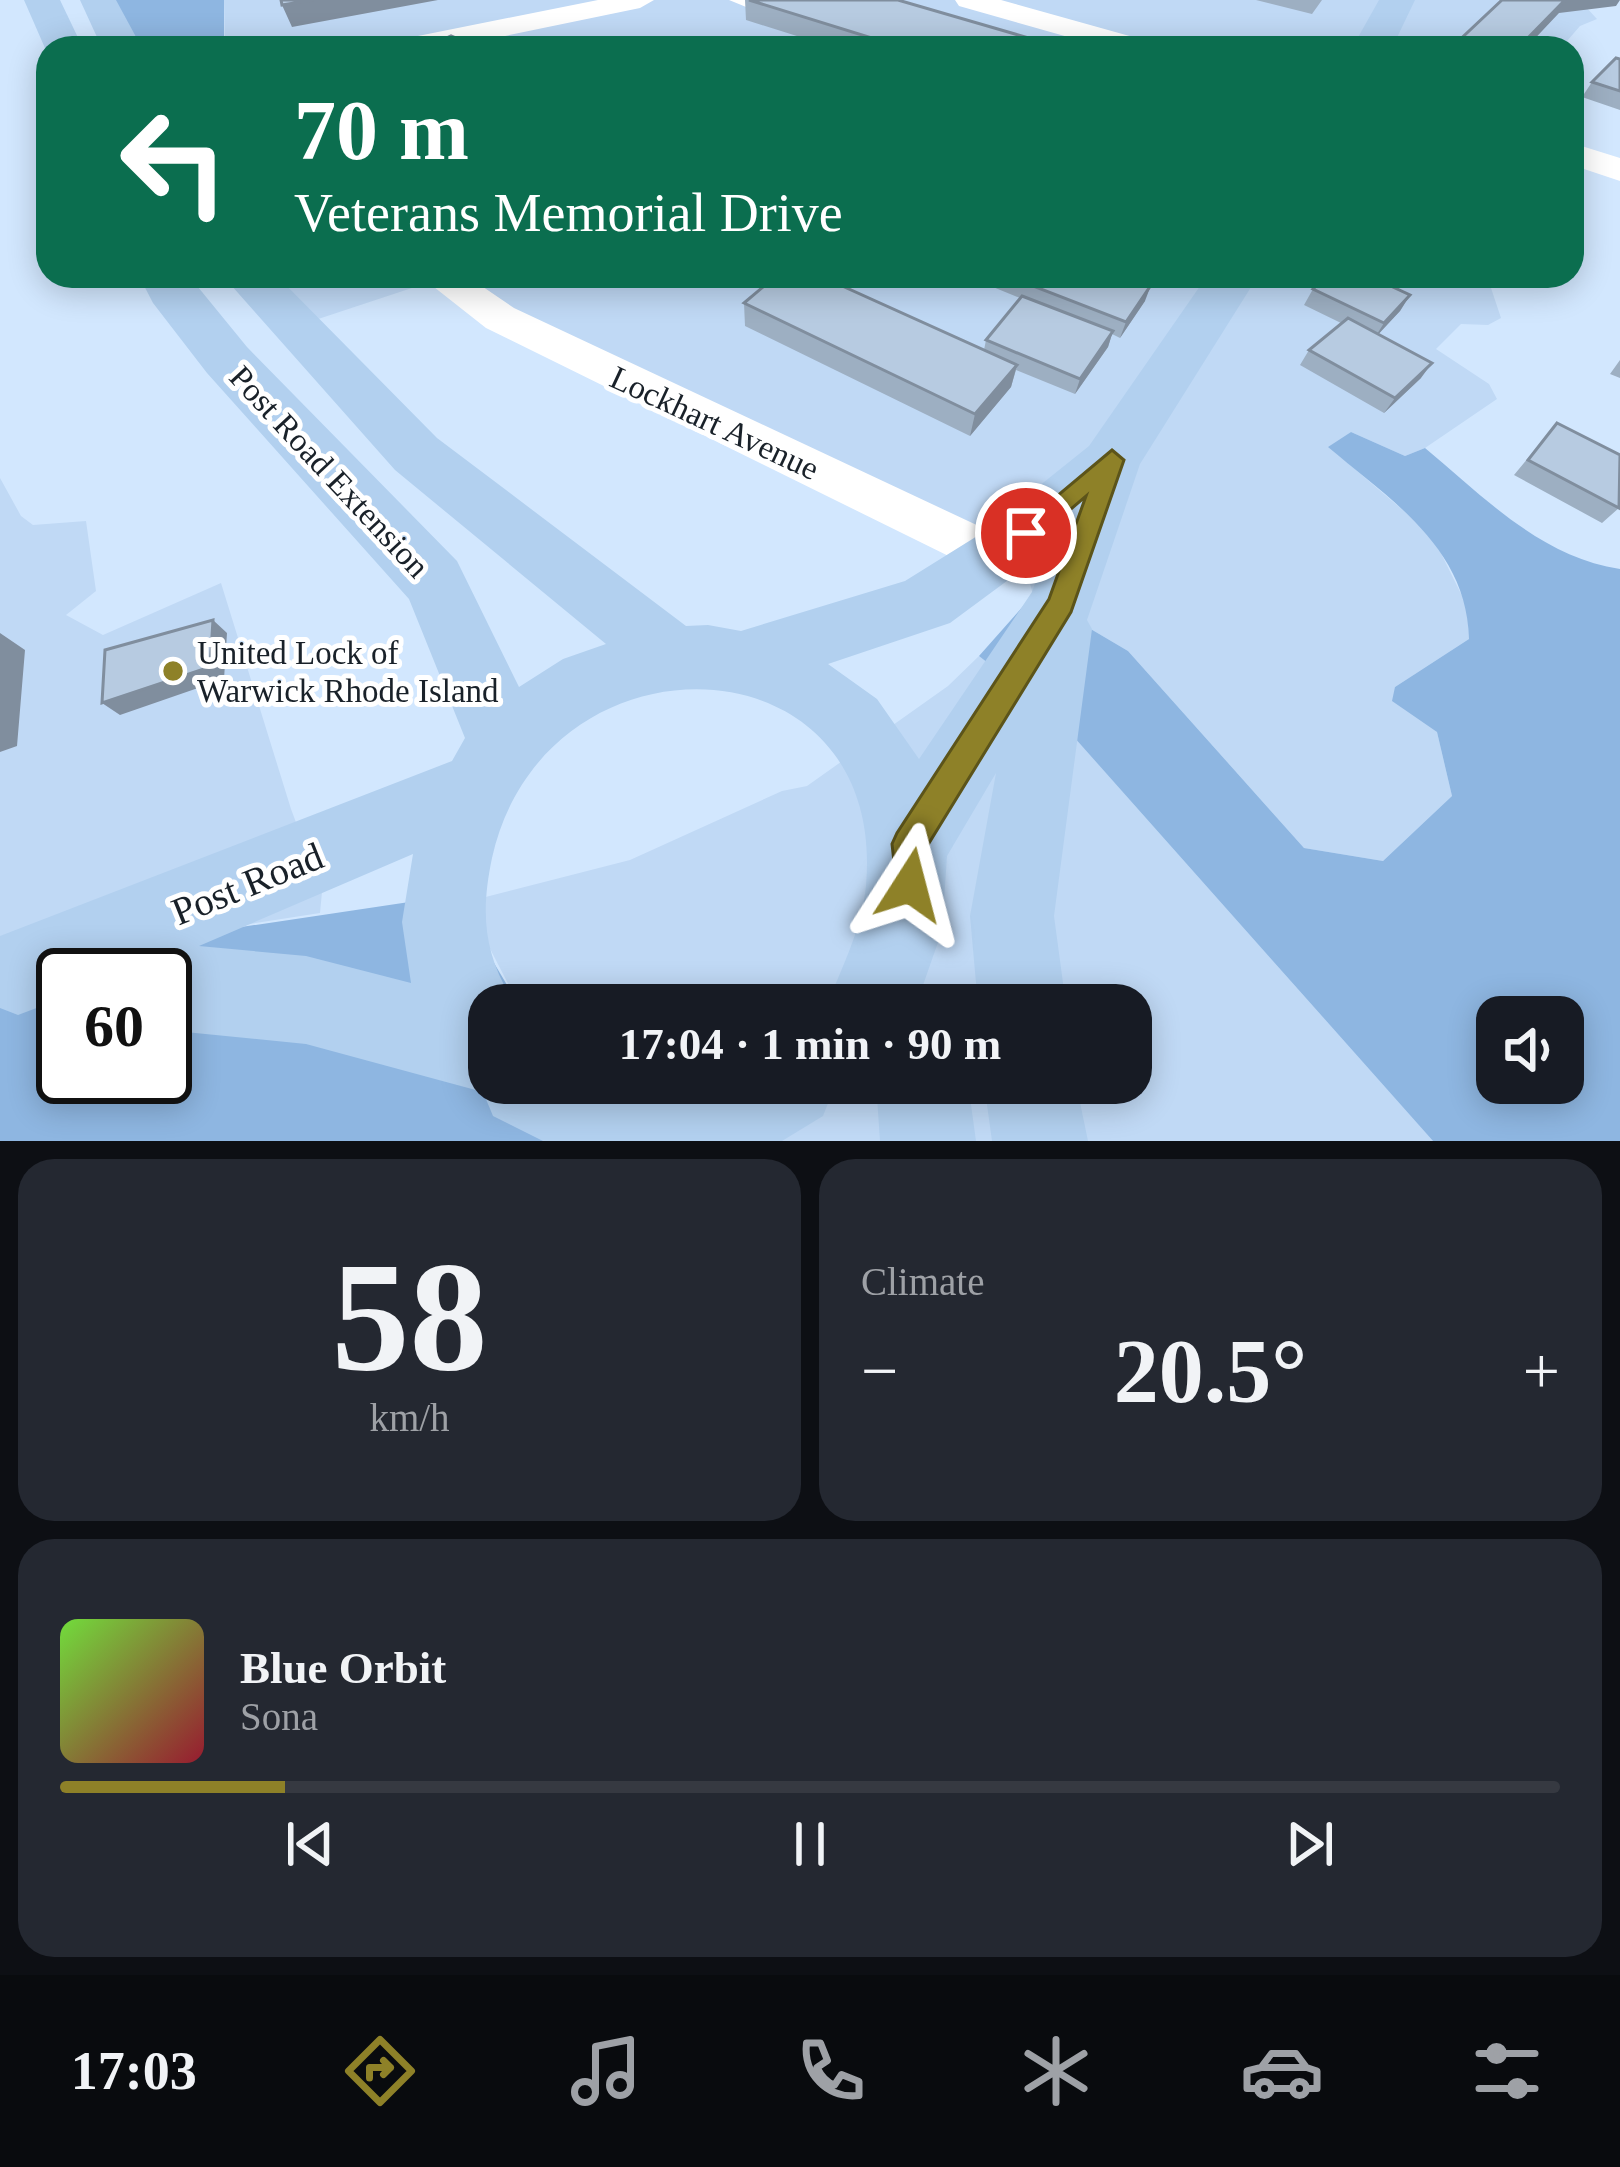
<!DOCTYPE html>
<html lang="en">
<head>
<meta charset="utf-8">
<style>
	body { margin:0; font-family:Georgia,serif; background:#242831; color:#f1f3f6; height:100vh; display:flex; flex-direction:column; font-size:45px; white-space:nowrap }
	* { box-sizing:border-box; margin:0 }
	p { font-size:39px; color:#9ea1a6 }
	.icon { flex:none; width:66px; height:66px; fill:none; stroke:currentColor; stroke-width:2; stroke-linecap:round; stroke-linejoin:round }
	.map { position:relative; height:1141px; overflow:hidden }
	.panel { display:flex; flex-direction:column; gap:18px; padding:18px; background:#0d0f14; flex:1 }
	.panel>* { flex:none }
	.top-card { position:absolute; left:36px; top:36px; width:1548px; height:252px; border-radius:36px; box-shadow:0 6px 30px #0003; background:#0b6e4f; color:#fff; overflow:hidden }
	.buttons { position:absolute; left:1476px; top:996px; display:grid; gap:24px }
	.buttons a { display:grid; place-items:center; width:108px; height:108px; border-radius:24px; background:#171b24; box-shadow:0 6px 30px #0003; font-size:60px }
	.speed { position:absolute; left:36px; top:948px; display:flex; gap:24px; font-size:60px; font-weight:700; text-align:center }
	.speed>* { display:grid; place-content:center; width:156px; height:156px; border-radius:50%; background:#171b24; box-shadow:0 6px 30px #0003; line-height:1 }
	.speed .limit { border:6px solid #111; border-radius:18px; background:#fff; color:#111 }
	.pin { position:absolute; display:grid; place-items:center; width:102px; height:102px; color:#fff; margin:-51px; border:6px solid #fff; border-radius:50%; box-shadow:0 3px 12px #0007 }
	.me { position:absolute; width:132px; margin:-66px; rotate:9deg; stroke-linejoin:round; filter:drop-shadow(0 0 9px #0008) }
	.turn { display:flex; align-items:center; gap:42px; height:252px; padding:0 60px; font-size:54px }
	.turn .icon { width:156px; height:156px; stroke-width:2.5 }
	.turn b { display:block; font-size:84px; line-height:102px }
	.big { font-size:90px; font-weight:700; line-height:1.1 }
	.panel .tile { flex:1; display:flex; flex-direction:column; justify-content:center; gap:18px; min-width:0; padding:0 42px; border-radius:36px; background:#242831 }
	.panel .dial { align-items:center; gap:0 }
	.dial b { font-size:156px; line-height:1 }
	.song { display:flex; align-items:center; gap:36px }
	.cover { width:144px; height:144px; border-radius:18px; background:linear-gradient(135deg,hsl(100 70% 55%),hsl(350 70% 35%)) }
	.played { height:12px; border-radius:6px; background:linear-gradient(90deg,#8e8128 15%,#363941 15%) }
	.keys { display:flex; justify-content:space-around; direction:ltr }
	.heat { display:flex; justify-content:space-between; align-items:center; font-size:66px; direction:ltr }
	.panel .tiles { flex:1; display:grid; gap:18px; grid-template-columns:1fr 1fr }
	.tile:last-child { grid-column:span 2 }
	.trip { position:absolute; left:468px; top:984px; width:684px; height:120px; border-radius:36px; background:#171b24; box-shadow:0 6px 30px #0003; font-weight:700; line-height:120px; text-align:center }
	.menu { display:flex; height:192px; justify-content:space-around; align-items:center; background:#090b0e; color:#9ea1a6 }
	.menu .icon { width:84px; height:84px }
	.menu .selected { color:#8e8128 }
	.menu b { font-size:54px; color:#f1f3f6 }
	.map>svg:first-child { display:block }
	.built { fill:#c0d9f5 }
	.green { fill:#8eb6e1; fill-rule:evenodd }
	.lines { fill:none; stroke-linecap:round; stroke-linejoin:round }
	.lane { fill:#fff; fill-rule:evenodd }
	.street { fill:#fff; fill-rule:evenodd }
	.primary { fill:#b2d0ef; fill-rule:evenodd }
	.wall { fill:#9dafc2 }
	.shaded-wall { fill:#808e9e }
	.building { fill:#b7cbe1; stroke:#808e9e; stroke-width:3 }
	.route { fill:#8e8128; stroke:#5c541a; stroke-width:3 }
	.poi-dot { fill:#8e8128; stroke:#fff; stroke-width:4.5 }
	.labels { text-anchor:middle; stroke-width:10; stroke-linejoin:round; paint-order:stroke }
	.street-label { font-size:33px; fill:#192129; stroke:#fff }
	.poi-label { font-size:33px; fill:#192129; stroke:#fff; text-anchor:start }
	.near-street-label { font-size:39px; fill:#192129; stroke:#fff }
</style>
</head>
<body>
<div class="map">
<svg width="1620" height="1141" viewBox="0 0 1620 1141">
	<rect width="100%" height="100%" fill="#d2e7fe"/>
	<path class="built" d="M 224,0 L 1599,0 L 1585,6 L 1597,19 L 1580,26 L 1561,48 L 225,48 Z
		M 251,276 L 1502,276 L 1491,288 L 1501,318 L 1488,325 L 1461,324 L 1436,349 L 1489,384 L 1497,399 L 1425,448 L 1405,456 L 1351,432 L 1329,447 L 1432,535 L 1468,608 L 1469,639 L 1395,687 L 1437,732 L 1452,796 L 1383,861 L 1304,848 L 1128,651 L 1033,595 L 1028,575 L 501,321 L 433,281 L 282,331 Z
		M 0,478 L 21,516 L 33,525 L 86,521 L 96,591 L 66,615 L 103,635 L 221,583 L 291,809 L 322,892 L 320,913 L 0,963 Z
		M 979,656 L 1057,718 L 1433,1141 L 599,1141 L 565,1083 L 1131,1083 L 1131,1005 L 519,1005 L 466,902 L 630,860 L 782,791 L 807,786 L 948,686 Z"/>
	<path class="green" d="M 111,0 L 224,0 L 224,48 L 136,48 Z
		M 1351,432 L 1405,456 L 1425,448 C 1485,498 1541,557 1620,569 L 1620,1141 L 1433,1141 L 1057,718 L 979,656 L 1033,595 L 1128,651 L 1304,848 L 1383,861 L 1452,796 L 1437,732 L 1392,701 L 1395,687 L 1469,639 C 1467,548 1392,501 1328,447 ZM 1497,1017 L 1563,1017 L 1563,1083 L 1497,1083 Z
		M 436,898 L 491,958 L 519,1005 L 489,1005 L 489,1083 L 599,1141 L 0,1141 L 0,963 ZM 63,975 L 165,975 L 165,1077 L 63,1077 Z"/>
	<g class="lines">
		<path class="lane" d="M 729,0 L 749,0 L 763,7 L 756,11 Z
			M 1393,276 L 1428,276 L 1415,287 Z"/>
		<path class="street" d="M 598,0 L 654,0 L 640,8 L 447,48 L 388,48 L 403,39 Z
			M 955,0 L 1001,0 L 1151,42 L 1155,48 L 1107,48 L 959,6 Z
			M 1572,143 L 1620,158 L 1620,181 L 1572,165 Z
			M 420,276 L 467,276 L 514,308 L 1015,543 L 1022,557 L 1015,571 L 997,577 L 979,571 L 486,328 Z"/>
		<path class="primary" d="M 24,0 L 60,0 L 83,48 L 48,48 L 48,55 Z
			M 80,0 L 116,0 L 142,48 L 102,48 Z
			M 1379,0 L 1415,0 L 1392,48 L 1352,48 Z
			M 139,276 L 189,276 L 247,347 L 457,561 L 519,687 L 563,659 L 606,644 L 395,470 L 223,276 L 277,276 L 437,438 L 686,626 L 708,625 L 741,631 L 905,581 L 974,538 L 1089,446 L 1207,276 L 1258,276 L 1140,464 L 1087,620 L 1092,629 L 1054,916 L 1066,1005 L 978,1005 L 970,916 L 996,773 L 947,856 L 942,931 L 916,1005 L 827,1005 C 843,965 862,928 866,885 C 888,634 544,624 492,858 C 480,915 484,957 516,1005 L 489,1005 L 489,1083 L 836,1083 L 823,1116 L 782,1141 L 543,1141 L 493,1116 L 483,1092 L 306,1044 L 165,1030 L 165,975 L 63,975 L 63,998 L 18,1015 L 0,1008 L 0,936 L 452,761 L 465,738 L 409,599 L 207,373 L 153,303 ZM 1046,552 L 1032,592 L 919,759 L 877,699 L 828,664 L 950,623 ZM 413,854 L 402,922 L 411,983 L 306,956 L 199,946 Z
			M 876,1083 L 968,1083 L 976,1141 L 880,1141 Z
			M 984,1083 L 1076,1083 L 1088,1141 L 992,1141 Z"/>
	</g>
	<path class="wall" d="M 745,0 L 898,0 L 1063,48 L 835,48 L 746,20 Z
		M 1256,0 L 1322,0 L 1312,14 Z
		M 1620,59 L 1620,110 L 1582,97 L 1592,82 Z
		M 776,276 L 840,276 L 834,282 L 984,350 L 986,340 L 1020,298 L 993,287 L 995,276 L 1126,276 L 1145,301 L 1120,338 L 1112,334 L 1108,347 L 1075,394 L 1016,370 L 1011,387 L 970,436 L 745,326 L 744,303 Z
		M 1313,289 L 1410,295 L 1400,311 L 1378,334 L 1421,378 L 1384,413 L 1300,365 L 1309,350 L 1341,323 L 1304,305 Z
		M 1620,360 L 1620,378 L 1610,374 Z
		M 1557,423 L 1620,507 L 1602,523 L 1514,475 Z"/>
	<path class="shaded-wall" d="M 313,0 L 438,0 L 292,27 L 282,5 Z
		M 1565,0 L 1620,0 L 1616,6 L 1559,13 L 1526,48 L 1518,48 Z
		M 1151,285 L 1145,301 L 1120,338 L 1126,322 Z
		M 1410,295 L 1400,311 L 1374,339 L 1384,323 Z
		M 1113,331 L 1108,347 L 1075,394 L 1080,379 Z
		M 1432,363 L 1421,378 L 1384,413 L 1395,398 Z
		M 1017,365 L 1011,387 L 970,436 L 975,414 Z
		M 213,620 L 227,633 L 224,679 L 120,715 L 102,703 Z
		M 0,633 L 25,650 L 17,746 L 0,752 Z"/>
	<path class="building" d="M 281,0 L 313,0 L 282,5 Z
		M 749,0 L 898,0 L 1063,48 L 904,48 Z
		M 1502,0 L 1565,0 L 1518,48 L 1451,48 Z
		M 451,36 L 479,48 L 425,48 Z
		M 1616,58 L 1620,59 L 1620,91 L 1592,82 Z
		M 776,276 L 820,276 L 1017,365 L 975,414 L 744,303 Z
		M 1007,276 L 1126,276 L 1151,285 L 1126,322 Z
		M 1326,276 L 1369,276 L 1410,295 L 1384,323 L 1313,289 Z
		M 1022,296 L 1113,331 L 1080,379 L 986,340 Z
		M 1348,318 L 1432,363 L 1395,398 L 1309,350 Z
		M 1557,423 L 1620,455 L 1619,508 L 1528,460 Z
		M 213,620 L 210,667 L 102,703 L 105,650 Z"/>
	<path class="route" d="M 1112,450 L 1124,460 L 1071,612 L 926,848 L 927,885 L 923,897 L 910,902 L 898,897 L 892,844 L 897,833 L 1049,599 L 1086,496 L 1035,540 L 1017,540 L 1013,533 Z"/>
	<circle class="poi-dot" cx="173" cy="671" r="12"/>
	<g class="labels">
		<g class="street-label">
			<text transform="translate(715 422) rotate(25)" y="12">Lockhart Avenue</text>
			<text transform="translate(330 471) rotate(47)" y="12">Post Road Extension</text>
		</g>
		<g class="poi-label">
			<text x="197" y="664">United Lock of<tspan x="197" dy="38">Warwick Rhode Island</tspan></text>
		</g>
		<g class="near-street-label">
			<text transform="translate(247 883) rotate(-22)" y="14">Post Road</text>
		</g>
	</g>
</svg>
<div class="buttons">
<a><svg class="icon" aria-label="sound" viewBox="0 0 24 24"><path d="M4 9h4l5-4v14l-5-4H4zM17 9q2 3 0 6"/></svg></a>
</div>
<div class="speed"><div class="limit">60</div></div>
<div class="pin" style="left:1026px;top:533px;background:#d93025"><svg class="icon" aria-label="arrive" viewBox="0 0 24 24"><path d="M6 21V4h12l-3 4 3 4H6"/></svg></div>
<svg class="me" style="left:910px;top:885px" viewBox="-20 -20 40 40"><path d="M0-17L14 15 0 8-14 15z" fill="#8e8128" stroke="#fff" stroke-width="4"/></svg>
<div class="trip">17:04 · 1 min · 90 m</div>
<div class="top-card">
<div class="turn"><svg class="icon" aria-label="left" viewBox="0 0 24 24"><path d="M17 20v-9H6M10 6l-5 5 5 5"/></svg><div><b>70 m</b>Veterans Memorial Drive</div></div>
</div>
</div>
<section class="panel">
<div class="tiles">
<div class="tile dial"><b>58</b><p>km/h</p></div>
<div class="tile"><p>Climate</p>
<div class="heat"><a>−</a><b class="big">20.5°</b><a>+</a></div>
</div>
<div class="tile">
<div class="song"><i class="cover"></i><div><b>Blue Orbit</b><p>Sona</p></div></div>
<div class="played"></div>
<div class="keys"><svg class="icon" aria-label="previous" viewBox="0 0 24 24"><path d="M18 5L8 12l10 7zM5 5v14"/></svg><svg class="icon" aria-label="pause" viewBox="0 0 24 24"><path d="M8 5v14M16 5v14"/></svg><svg class="icon" aria-label="next" viewBox="0 0 24 24"><path d="M6 5l10 7-10 7zM19 5v14"/></svg></div>
</div>
</div>
</section>
<nav class="menu">
<b>17:03</b>
<svg class="icon selected" aria-label="directions" viewBox="0 0 24 24"><path d="M12 3l9 9-9 9-9-9zM9 14v-3h6M13 9l2 2-2 2"/></svg>
<svg class="icon" aria-label="music" viewBox="0 0 24 24"><path d="M9 18V5l10-2v13"/><circle cx="6" cy="18" r="3"/><circle cx="16" cy="16" r="3"/></svg>
<svg class="icon" aria-label="phone" viewBox="0 0 24 24"><path d="M5 4h4l2 5-3 2q2 4 5 5l2-3 5 2v4C11 20 4 13 5 4z"/></svg>
<svg class="icon" aria-label="climate" viewBox="0 0 24 24"><path d="M12 3v18M4 7l16 10M4 17L20 7"/></svg>
<svg class="icon" aria-label="car" viewBox="0 0 24 24"><path d="M5 17H2v-5l4-1 3-4h7l3 4 3 1v5h-3M9 17h6M6 11h13"/><circle cx="7" cy="17" r="2"/><circle cx="17" cy="17" r="2"/></svg>
<svg class="icon" aria-label="filters" viewBox="0 0 24 24"><path d="M4 7h16M4 17h16"/><circle cx="9" cy="7" r="2"/><circle cx="15" cy="17" r="2"/></svg>
</nav>
</body>
</html>
